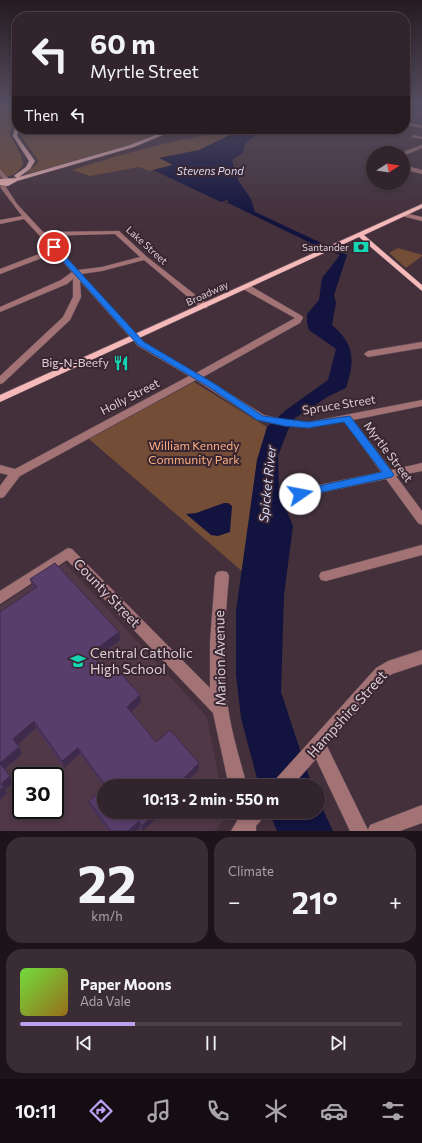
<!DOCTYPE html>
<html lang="en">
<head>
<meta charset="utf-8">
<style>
	body { margin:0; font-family:Commissioner,sans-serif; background:#3a2c34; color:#f1f3f6; height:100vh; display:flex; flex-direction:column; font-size:15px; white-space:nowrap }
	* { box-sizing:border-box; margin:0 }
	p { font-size:13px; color:#a8a4a9 }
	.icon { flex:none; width:22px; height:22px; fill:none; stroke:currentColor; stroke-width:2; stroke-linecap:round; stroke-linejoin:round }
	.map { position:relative; height:831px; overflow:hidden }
	.details { display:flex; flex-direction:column; gap:6px; padding:6px; background:#1c1418; flex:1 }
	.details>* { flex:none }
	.top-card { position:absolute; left:12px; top:12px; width:398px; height:122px; border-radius:16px; box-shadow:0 2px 6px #0003,0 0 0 1px #4d4148; background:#32242c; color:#f1f3f6; overflow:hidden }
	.needle { width:26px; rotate:78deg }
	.buttons { position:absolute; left:366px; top:146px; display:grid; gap:8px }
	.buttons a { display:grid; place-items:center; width:44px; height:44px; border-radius:50%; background:#32242c; box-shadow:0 2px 6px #0003,0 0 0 1px #4d4148; font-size:20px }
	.speed { position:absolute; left:12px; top:767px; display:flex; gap:8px; font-size:20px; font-weight:700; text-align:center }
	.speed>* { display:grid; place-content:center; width:52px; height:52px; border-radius:50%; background:#32242c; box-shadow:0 2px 6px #0003,0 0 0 1px #4d4148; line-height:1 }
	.speed .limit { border:2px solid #111; border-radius:6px; background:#fff; color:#111 }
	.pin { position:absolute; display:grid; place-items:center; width:34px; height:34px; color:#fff; margin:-17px; border:2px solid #fff; border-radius:50%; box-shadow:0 1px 4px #0007 }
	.me { position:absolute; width:44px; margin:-22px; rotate:78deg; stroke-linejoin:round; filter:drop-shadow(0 0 3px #0008) }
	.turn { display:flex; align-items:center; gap:14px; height:84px; padding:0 12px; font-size:18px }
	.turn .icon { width:52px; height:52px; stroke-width:2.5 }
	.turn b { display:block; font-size:28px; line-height:34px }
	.then { display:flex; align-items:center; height:38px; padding:0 12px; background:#0003; gap:8px; font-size:15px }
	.big { font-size:30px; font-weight:700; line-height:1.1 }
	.details .widget { flex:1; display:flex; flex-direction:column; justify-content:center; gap:6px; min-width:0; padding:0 14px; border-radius:16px; background:#3a2c34 }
	.details .dial { align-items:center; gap:0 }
	.dial b { font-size:52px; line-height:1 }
	.song { display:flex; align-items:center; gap:12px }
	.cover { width:48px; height:48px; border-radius:6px; background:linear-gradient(135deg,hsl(100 70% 55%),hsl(40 70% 35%)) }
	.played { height:4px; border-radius:2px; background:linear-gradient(90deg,#bca0f2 30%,#4d4148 30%) }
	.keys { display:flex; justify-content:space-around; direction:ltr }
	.heat { display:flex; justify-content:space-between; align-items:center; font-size:22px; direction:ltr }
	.details .tiles { flex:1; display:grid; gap:6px; grid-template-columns:1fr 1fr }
	.widget:last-child { grid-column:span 2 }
	.trip { position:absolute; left:97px; top:779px; width:228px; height:40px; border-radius:20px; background:#32242c; box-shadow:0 2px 6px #0003,0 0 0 1px #4d4148; font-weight:700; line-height:40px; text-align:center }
	.dock { display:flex; height:64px; justify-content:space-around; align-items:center; background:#140e12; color:#a8a4a9 }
	.dock .icon { width:28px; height:28px }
	.dock .selected { color:#bca0f2 }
	.dock b { font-size:18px; color:#f1f3f6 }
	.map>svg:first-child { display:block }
	.built { fill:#513847; fill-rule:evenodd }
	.green { fill:#734d36 }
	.water { fill:#12133e }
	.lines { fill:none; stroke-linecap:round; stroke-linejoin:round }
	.minor-casing { stroke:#5f4d57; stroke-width:1 }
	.major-casing { stroke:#5f4d57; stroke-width:1 }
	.minor { fill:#a37274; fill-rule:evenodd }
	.major { fill:#f6b9ba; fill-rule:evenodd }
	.wall { fill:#4c355c }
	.shaded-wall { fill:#3e2b4b }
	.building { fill:#583e6b; stroke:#3e2b4b }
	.route { fill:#1a73e8; stroke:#114b97 }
	.labels { text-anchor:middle; stroke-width:4; stroke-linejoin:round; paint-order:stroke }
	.far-street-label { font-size:10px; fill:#dccfd6; stroke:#392631 }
	.far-poi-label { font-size:10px; fill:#dccfd6; stroke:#392631; text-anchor:end }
	.far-water-label { font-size:11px; font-style:italic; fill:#d5dcfb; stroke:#392631 }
	.poi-label { font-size:12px; fill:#dccfd6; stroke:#392631; text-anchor:end }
	.street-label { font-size:12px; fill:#dccfd6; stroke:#392631 }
	.park-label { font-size:12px; fill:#fdaf82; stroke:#392631 }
	.water-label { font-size:13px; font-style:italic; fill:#d5dcfb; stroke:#392631 }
	.near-street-label { font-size:14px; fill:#dccfd6; stroke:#392631 }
	.near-poi-label { font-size:14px; fill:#dccfd6; stroke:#392631; text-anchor:start }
</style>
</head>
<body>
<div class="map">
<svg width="422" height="831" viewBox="0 0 422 831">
	<rect width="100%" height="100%" fill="#43303b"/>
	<path class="built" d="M 65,563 L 207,717 L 220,786 L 104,786 L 104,812 L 224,812 L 225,819 L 214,831 L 0,831 L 0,606 ZM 21,776 L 55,776 L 55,810 L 21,810 Z"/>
	<path class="green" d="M 0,103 L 17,103 L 17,117 L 9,133 L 21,155 L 23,165 L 15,174 L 0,179 Z
		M 22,129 L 172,129 L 150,139 L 27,174 L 25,174 L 39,162 L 20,134 Z
		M 247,130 L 249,132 L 223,138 L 199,150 L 160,158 L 173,165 L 149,171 L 139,167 L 90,176 L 72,170 C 129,152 187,135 247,130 Z
		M 398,248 L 422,255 L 422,256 L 406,268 L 389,253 Z
		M 194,382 L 267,427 L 257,460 L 243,572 L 89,439 Z"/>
	<path class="water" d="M 244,129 L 261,130 L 245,144 L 243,153 L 232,160 L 238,180 L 251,199 L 255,212 L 347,255 L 334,295 L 336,303 L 332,325 C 355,345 355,360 346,388 L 329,396 L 295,418 L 288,430 L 278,456 L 279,493 L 293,526 L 284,595 L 281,692 L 312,786 L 259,786 L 241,718 L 236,674 L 236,611 L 257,460 L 267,427 L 286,410 L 328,380 L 336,349 L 309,330 L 307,323 L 307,314 L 319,300 L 322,278 L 340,255 L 319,247 L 228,203 L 224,203 L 229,202 L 227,200 L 221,202 L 153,170 L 173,165 L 159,158 L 199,150 L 232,134 L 249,132 Z
		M 224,503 L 228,503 L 232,506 L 230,532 L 218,536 L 211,535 L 186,514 L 196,513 Z
		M 318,799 L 333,831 L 277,831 L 269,812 L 318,812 Z"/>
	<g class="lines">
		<defs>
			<path id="minor" d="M 405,122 L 422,126 L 422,128 L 405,124 Z
				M 414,135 L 422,137 L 422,139 L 412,137 Z
				M 422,145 L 422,148 L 405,155 L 401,153 Z
				M 403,165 L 422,170 L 422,174 L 403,169 Z
				M 0,169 L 8,178 L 8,180 L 4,180 L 0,175 Z
				M 3,183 L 7,183 L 6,187 L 17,204 L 43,232 L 119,231 L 147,257 L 207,304 L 207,308 L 201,308 L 144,260 L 102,271 L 81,274 L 144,342 L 196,373 L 295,318 L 243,289 L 243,285 L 249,285 L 302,316 L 303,318 L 300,323 L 203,377 L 264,415 L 285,420 L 309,422 L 422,400 L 422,406 L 353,420 L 391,470 L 422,463 L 422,471 L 396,476 L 422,511 L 422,525 L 418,523 L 386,479 L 300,497 L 296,496 L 294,493 L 296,490 L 300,489 L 381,472 L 344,421 L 309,428 L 285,426 L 257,420 L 196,380 L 20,476 L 4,497 L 0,498 L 0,486 L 8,475 L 0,473 L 0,465 L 15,469 L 189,376 L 138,346 L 80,281 L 81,297 L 70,320 L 3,383 L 0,384 L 0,376 L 63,317 L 73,297 L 73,279 L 67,284 L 0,312 L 0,307 L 61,280 L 72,272 L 55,253 L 0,274 L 0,269 L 52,249 L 24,219 L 0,224 L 0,220 L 22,216 L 0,187 ZM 115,234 L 140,257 L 102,267 L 78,270 L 46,236 Z
				M 404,213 L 422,217 L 422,221 L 402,216 L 401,215 Z
				M 422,342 L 422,348 L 368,357 L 364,354 L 368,351 Z
				M 422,545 L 422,555 L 326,581 L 321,580 L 319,576 L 321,572 L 326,571 Z
				M 68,548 L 72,549 L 210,688 L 210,642 L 215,576 L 217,572 L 222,571 L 227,572 L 229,576 C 225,620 221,664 228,708 C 232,735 240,760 247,786 L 229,786 L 213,713 L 67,560 L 0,604 L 0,591 Z
				M 422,650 L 422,664 L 392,674 L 386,678 L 327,746 L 368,830 L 370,825 L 422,805 L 422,823 L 400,831 L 350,831 L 316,759 L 292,786 L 272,786 L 275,780 L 376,668 L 388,661 Z
				M 234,812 L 266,812 L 263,818 L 256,826 L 256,831 L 231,831 L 237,821 Z"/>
			<path id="major" d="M 15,127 L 19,129 L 17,136 L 35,161 L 30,169 L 19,177 L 130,145 L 171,129 L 177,129 L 134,147 L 17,181 L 8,186 L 0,185 L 0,179 L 17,178 L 14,176 L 15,175 L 26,167 L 29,161 L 13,136 Z
				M 422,204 L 422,208 L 364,235 L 422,285 L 422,291 L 359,237 L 0,402 L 0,395 Z"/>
		</defs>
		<use href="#minor" class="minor-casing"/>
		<use href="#major" class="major-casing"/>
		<use href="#minor" class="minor"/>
		<use href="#major" class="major"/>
	</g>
	<path class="wall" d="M 422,106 L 422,124 L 405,121 L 405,116 L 406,115 Z
		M 30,579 L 119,632 L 120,640 L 96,658 L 108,674 L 140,695 L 141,703 L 131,712 L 156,742 L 199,770 L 185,784 L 185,786 L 104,786 L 104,787 L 80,754 L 64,768 L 36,728 L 17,745 L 22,754 L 4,769 L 10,776 L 13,783 L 5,790 L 7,793 L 0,800 L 0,612 L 34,589 L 32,587 Z
		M 89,801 L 104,812 L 163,812 L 143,831 L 142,831 L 140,828 L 136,831 L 108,831 L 91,808 Z"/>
	<path class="shaded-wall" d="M 119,632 L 120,640 L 93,661 L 91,653 Z
		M 140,695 L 141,703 L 128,714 L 127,707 Z
		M 34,721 L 36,728 L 16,746 L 13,739 Z
		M 19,747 L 22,754 L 4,770 L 0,763 Z
		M 78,748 L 80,754 L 64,768 L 62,761 Z
		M 199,763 L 199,770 L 185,784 L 185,786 L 182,786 L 182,780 Z
		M 10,776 L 13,783 L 5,790 L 7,793 L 0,800 L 0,790 L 1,784 Z
		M 156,812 L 163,812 L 143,831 L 142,826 Z
		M 139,821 L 140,828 L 136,831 L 128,831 Z"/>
	<path class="building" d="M 422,106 L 422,119 L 406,115 L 405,116 L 405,111 Z
		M 55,563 L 119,632 L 91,653 L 108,674 L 116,668 L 140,695 L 127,707 L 156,742 L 170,730 L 199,763 L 182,780 L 185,784 L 183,786 L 106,786 L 78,748 L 62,761 L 34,721 L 13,739 L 19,747 L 0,763 L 10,776 L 1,784 L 4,787 L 0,790 L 0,612 L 37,587 L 30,579 Z
		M 104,788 L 104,812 L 156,812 L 142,826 L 139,821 L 128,831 L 111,831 L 89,801 Z"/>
	<linearGradient id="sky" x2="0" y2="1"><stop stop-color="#251a20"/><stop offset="0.47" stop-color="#554e60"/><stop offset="1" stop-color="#554e60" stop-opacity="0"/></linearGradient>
	<rect width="422" height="219" fill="url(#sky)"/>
	<path class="route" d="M 52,246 L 56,246 L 144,342 L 215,384 L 263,416 L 308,422 L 350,416 L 392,472 L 394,475 L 392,477 L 300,497 L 296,496 L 294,494 L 296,491 L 300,490 L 382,472 L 344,422 L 308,428 L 285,426 L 257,420 L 209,387 L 138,345 L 52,249 Z"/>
	<defs>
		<symbol id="bank-bare" viewBox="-9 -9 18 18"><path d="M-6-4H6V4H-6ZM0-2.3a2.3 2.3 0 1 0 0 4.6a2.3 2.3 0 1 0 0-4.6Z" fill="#16d5b3" stroke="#392631" stroke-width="2.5" paint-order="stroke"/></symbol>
		<symbol id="restaurant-bare" viewBox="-9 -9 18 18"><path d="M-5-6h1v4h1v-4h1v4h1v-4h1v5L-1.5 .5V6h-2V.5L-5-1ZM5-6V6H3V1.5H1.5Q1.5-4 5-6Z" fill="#16d5b3" stroke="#392631" stroke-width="2.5" paint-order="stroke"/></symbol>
		<symbol id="school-bare" viewBox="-9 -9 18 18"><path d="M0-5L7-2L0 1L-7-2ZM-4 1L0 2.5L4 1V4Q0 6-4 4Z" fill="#16d5b3" stroke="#392631" stroke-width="2.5" paint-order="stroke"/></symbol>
	</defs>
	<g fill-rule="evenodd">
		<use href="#bank-bare" x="350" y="236" width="22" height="22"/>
		<use href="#restaurant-bare" x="110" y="352" width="22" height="22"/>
		<use href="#school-bare" x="67" y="650" width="22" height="22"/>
	</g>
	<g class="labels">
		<g class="far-street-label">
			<text transform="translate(147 245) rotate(42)" y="4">Lake Street</text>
			<text transform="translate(207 293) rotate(-25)" y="4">Broadway</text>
		</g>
		<g class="far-poi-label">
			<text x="349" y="251">Santander</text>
		</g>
		<g class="far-water-label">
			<text x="210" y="175">Stevens Pond</text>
		</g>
		<g class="poi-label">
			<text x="109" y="367">Big-N-Beefy</text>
		</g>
		<g class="street-label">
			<text transform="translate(130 397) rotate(-27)" y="4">Holly Street</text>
			<text transform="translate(339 405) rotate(-9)" y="4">Spruce Street</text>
			<text transform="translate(388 452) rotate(53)" y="4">Myrtle Street</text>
		</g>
		<g class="park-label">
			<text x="194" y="450">William Kennedy<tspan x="194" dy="14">Community Park</tspan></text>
		</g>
		<g class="water-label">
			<text transform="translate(267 484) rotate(-84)" y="5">Spicket River</text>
		</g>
		<g class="near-street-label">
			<text transform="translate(107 593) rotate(46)" y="5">County Street</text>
			<text transform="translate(220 658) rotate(-91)" y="5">Marion Avenue</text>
			<text transform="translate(347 714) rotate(-48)" y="5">Hampshire Street</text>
		</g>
		<g class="near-poi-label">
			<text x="90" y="658">Central Catholic<tspan x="90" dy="16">High School</tspan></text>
		</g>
	</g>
</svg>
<div class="buttons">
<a><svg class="needle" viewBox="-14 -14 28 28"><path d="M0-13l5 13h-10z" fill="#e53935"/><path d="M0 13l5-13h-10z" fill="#a8a4a9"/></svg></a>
</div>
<div class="speed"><div class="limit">30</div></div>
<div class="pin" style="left:54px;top:247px;background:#d93025"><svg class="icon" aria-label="arrive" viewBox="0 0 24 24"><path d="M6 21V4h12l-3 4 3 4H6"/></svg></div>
<svg class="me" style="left:300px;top:494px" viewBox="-20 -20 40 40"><circle r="19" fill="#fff"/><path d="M0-13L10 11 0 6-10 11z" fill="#1a73e8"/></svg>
<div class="trip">10:13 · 2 min · 550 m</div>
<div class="top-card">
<div class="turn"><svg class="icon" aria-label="left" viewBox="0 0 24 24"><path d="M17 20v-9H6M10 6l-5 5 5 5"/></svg><div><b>60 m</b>Myrtle Street</div></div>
<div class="then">Then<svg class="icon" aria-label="left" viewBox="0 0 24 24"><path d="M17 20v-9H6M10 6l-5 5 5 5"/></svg></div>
</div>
</div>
<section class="details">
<div class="tiles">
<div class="widget dial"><b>22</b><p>km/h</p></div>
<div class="widget"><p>Climate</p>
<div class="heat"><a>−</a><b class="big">21°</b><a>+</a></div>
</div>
<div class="widget">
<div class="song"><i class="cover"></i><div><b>Paper Moons</b><p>Ada Vale</p></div></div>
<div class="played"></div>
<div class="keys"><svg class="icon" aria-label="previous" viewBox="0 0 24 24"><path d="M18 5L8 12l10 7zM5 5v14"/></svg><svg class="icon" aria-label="pause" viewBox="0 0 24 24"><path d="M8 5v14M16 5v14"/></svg><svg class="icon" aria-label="next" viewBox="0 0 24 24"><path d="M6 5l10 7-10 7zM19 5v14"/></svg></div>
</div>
</div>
</section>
<nav class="dock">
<b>10:11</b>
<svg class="icon selected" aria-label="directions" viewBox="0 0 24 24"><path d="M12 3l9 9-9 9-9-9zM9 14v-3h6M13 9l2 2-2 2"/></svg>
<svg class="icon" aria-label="music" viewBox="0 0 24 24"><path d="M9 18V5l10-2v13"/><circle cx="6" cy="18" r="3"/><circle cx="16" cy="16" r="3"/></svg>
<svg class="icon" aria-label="phone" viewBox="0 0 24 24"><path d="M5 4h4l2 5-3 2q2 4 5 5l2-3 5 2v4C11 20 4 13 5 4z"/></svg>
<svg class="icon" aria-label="climate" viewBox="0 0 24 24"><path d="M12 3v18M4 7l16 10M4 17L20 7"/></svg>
<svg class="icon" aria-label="car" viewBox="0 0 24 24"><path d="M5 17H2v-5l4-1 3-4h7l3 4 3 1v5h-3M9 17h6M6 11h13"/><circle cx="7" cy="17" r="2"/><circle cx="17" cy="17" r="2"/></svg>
<svg class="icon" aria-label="filters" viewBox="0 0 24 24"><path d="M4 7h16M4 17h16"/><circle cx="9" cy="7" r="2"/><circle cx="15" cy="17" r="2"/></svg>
</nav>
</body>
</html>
